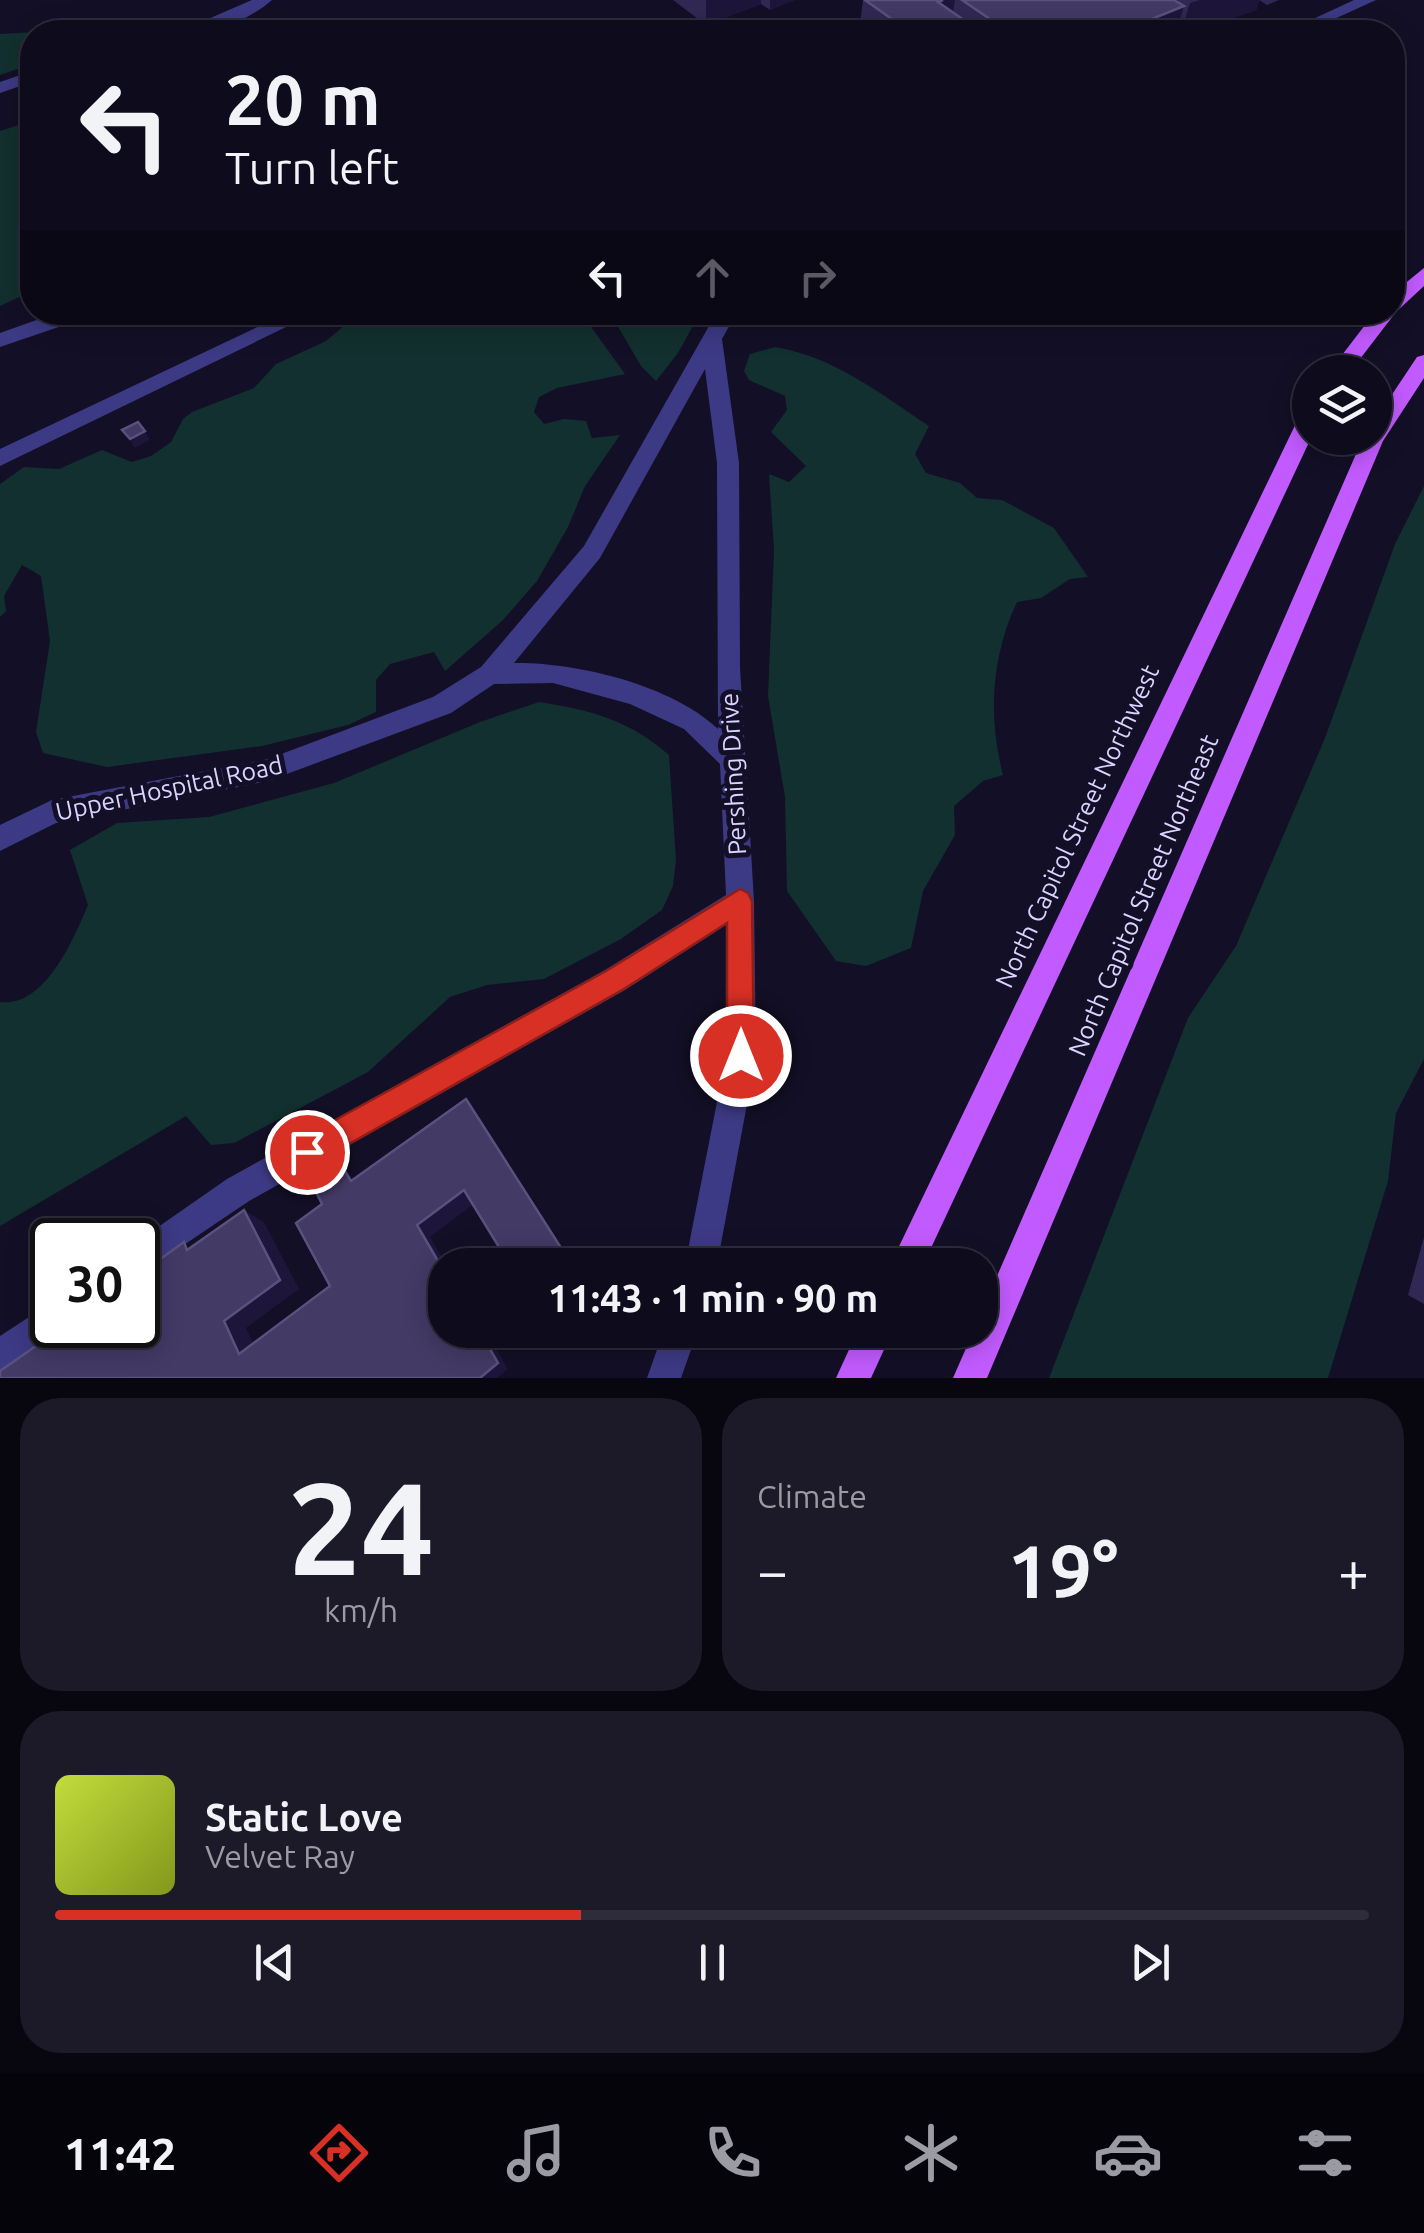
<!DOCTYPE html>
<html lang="en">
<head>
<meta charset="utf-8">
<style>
	body { margin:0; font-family:Ubuntu,sans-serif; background:#1c1929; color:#f1f3f6; height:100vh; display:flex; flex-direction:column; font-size:38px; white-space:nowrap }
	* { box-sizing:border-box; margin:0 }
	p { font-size:32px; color:#9b9ba3 }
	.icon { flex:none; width:55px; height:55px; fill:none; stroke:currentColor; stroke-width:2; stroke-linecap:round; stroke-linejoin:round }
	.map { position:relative; height:1378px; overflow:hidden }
	.sheet { display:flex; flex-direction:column; gap:20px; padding:20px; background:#08060f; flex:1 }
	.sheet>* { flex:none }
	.hud { position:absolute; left:20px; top:20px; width:1385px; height:305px; border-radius:40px; box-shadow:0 5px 25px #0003,0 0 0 2px #2e2b3b; background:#0e0b1c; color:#f1f3f6; overflow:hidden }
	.buttons { position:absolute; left:1292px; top:355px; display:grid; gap:20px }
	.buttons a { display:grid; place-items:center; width:100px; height:100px; border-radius:50%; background:#0e0b1c; box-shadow:0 5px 25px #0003,0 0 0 2px #2e2b3b; font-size:50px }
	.speed { position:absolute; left:30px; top:1218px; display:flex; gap:20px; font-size:50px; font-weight:700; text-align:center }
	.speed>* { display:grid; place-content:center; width:130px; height:130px; border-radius:50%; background:#0e0b1c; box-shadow:0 5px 25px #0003,0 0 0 2px #2e2b3b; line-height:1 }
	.speed .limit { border:5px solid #111; border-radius:15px; background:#fff; color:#111 }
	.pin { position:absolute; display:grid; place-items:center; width:85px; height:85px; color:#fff; margin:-42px; border:5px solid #fff; border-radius:50%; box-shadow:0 2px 10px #0007 }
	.me { position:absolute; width:110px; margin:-55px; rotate:0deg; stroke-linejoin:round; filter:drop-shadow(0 0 8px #0008) }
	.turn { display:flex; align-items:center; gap:35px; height:210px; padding:0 40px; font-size:45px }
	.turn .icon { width:130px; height:130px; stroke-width:2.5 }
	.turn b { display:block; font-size:70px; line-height:85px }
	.lanes { display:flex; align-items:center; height:95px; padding:0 40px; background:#0003; justify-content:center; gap:50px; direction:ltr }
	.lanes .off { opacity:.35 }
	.big { font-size:75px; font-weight:700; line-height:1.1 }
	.sheet .widget { flex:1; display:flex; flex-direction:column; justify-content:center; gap:15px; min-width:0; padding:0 35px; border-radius:40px; background:#1c1929 }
	.sheet .dial { align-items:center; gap:0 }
	.dial b { font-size:130px; line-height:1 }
	.song { display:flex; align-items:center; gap:30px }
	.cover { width:120px; height:120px; border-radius:15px; background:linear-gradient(135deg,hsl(70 70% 55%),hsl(70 70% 35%)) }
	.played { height:10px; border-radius:5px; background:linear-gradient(90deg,#d93025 40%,#2e2b3b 40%) }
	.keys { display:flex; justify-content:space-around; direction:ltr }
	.heat { display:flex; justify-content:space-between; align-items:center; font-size:55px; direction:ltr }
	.sheet .tiles { flex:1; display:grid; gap:20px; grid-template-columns:1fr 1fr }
	.widget:last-child { grid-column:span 2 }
	.trip { position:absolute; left:428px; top:1248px; width:570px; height:100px; border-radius:40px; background:#0e0b1c; box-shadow:0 5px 25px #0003,0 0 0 2px #2e2b3b; font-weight:700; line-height:100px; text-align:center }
	.tabs { display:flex; height:160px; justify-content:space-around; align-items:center; background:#06040b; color:#9b9ba3 }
	.tabs .icon { width:70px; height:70px }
	.tabs .active { color:#d93025 }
	.tabs b { font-size:45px; color:#f1f3f6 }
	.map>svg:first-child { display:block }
	.green { fill:#12302f }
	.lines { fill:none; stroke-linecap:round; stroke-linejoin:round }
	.minor { fill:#3d3a85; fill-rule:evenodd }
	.major { fill:#c25bff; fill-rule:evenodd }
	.wall { fill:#312854 }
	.shaded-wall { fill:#1d163a }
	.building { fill:#433a66; stroke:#5a527e; stroke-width:2.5 }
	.route { fill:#d93025; stroke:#8d1f18; stroke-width:2.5 }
	.labels { text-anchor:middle; stroke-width:10; stroke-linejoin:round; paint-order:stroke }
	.street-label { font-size:25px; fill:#d9d4ff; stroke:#130f26 }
</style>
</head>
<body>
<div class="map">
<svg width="1424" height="1378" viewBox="0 0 1424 1378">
	<rect width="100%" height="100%" fill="#130f26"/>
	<path class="green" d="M 59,21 L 78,22 L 98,32 L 32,32 L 32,64 L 0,75 L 0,34 L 34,32 Z
		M 32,121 L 32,291 L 0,306 L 0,131 Z
		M 359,313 L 581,313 L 625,374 L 557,388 L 539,397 L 534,412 L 544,424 L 564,419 L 586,421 L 592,438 L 620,435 L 585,486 L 568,527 L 537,581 L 502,621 L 445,671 L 434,652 L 390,664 L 376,680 L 376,712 L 348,725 L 262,746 L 107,767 L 43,753 L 36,732 L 50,641 L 41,576 L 22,565 L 4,596 L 6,611 L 0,617 L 0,484 L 24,467 L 59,469 L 102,450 L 132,462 L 151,456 L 171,442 L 183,419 L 192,412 L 254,388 L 276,364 L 326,341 Z
		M 610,313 L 700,313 L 678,353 L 656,381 L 641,366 Z
		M 775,347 C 835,357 879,393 929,426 L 915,454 L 926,473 L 960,483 L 977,498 L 1002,500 L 1054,528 L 1088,577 L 1070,579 L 1041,598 L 1017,602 C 991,657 988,717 1003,775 L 983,781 L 954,806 L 955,835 L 923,891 L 911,948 L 866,966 L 836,961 L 787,891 L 785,797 L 768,696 L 774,550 L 769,474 L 789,482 L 806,466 L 771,432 L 787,410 L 785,396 L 749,380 L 744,371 L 750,354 Z
		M 1424,486 L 1424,1059 L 1396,1113 L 1388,1181 L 1328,1378 L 1049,1378 L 1188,1018 L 1236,946 L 1325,738 L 1395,544 Z
		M 539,702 C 591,710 629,720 669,755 L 676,860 L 673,886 L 662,910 L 621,939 L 544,979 L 487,985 L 450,997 L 368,1072 L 234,1143 L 211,1145 L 186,1116 L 0,1226 L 0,1002 C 45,1008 74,938 88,905 L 70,850 L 117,823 L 209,817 L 334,783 L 480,722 Z"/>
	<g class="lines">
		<path class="minor" d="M 252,0 L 272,0 C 247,22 211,34 178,32 Z
			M 1354,0 L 1376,0 L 1306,32 L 1285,32 Z
			M 32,71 L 32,82 L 0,93 L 0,82 Z
			M 59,312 L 91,312 L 88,317 L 0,347 L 0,333 Z
			M 289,312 L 317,312 L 0,466 L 0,449 Z
			M 717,312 L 737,312 L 722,339 L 739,463 L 740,668 L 754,901 L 756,1056 L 717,1265 L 685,1265 L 726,1056 L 726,925 L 625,990 L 249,1201 L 138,1276 L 138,1241 L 227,1179 L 605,970 L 726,895 L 720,764 L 684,729 L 630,704 L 553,683 L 494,684 L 451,713 L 268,781 L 56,823 L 0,851 L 0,825 L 52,800 L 268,759 L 433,697 L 481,667 L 584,546 ZM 705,369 L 717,463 L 718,729 C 672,685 576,662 514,663 L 600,558 Z
			M 52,1302 L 52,1325 L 66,1325 L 64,1331 L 0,1373 L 0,1336 Z
			M 664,1330 L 698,1330 L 681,1378 L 647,1378 Z"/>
		<path class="major" d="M 1424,268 L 1424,286 L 1396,312 L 1350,372 L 1329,372 L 1375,312 L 1392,312 L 1392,294 Z
			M 1424,355 L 1424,378 L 1383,441 L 987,1378 L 953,1378 L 974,1330 L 980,1330 L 980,1315 L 1363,438 L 1375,438 L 1375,420 L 1417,357 Z
			M 1310,409 L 1311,438 L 923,1265 L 890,1265 L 1299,417 Z
			M 858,1330 L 893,1330 L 871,1378 L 836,1378 Z"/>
	</g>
	<path class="wall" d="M 673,0 L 794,0 L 770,10 L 761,4 L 706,25 Z
		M 863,0 L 1279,0 L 1267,5 L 1259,0 L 1256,10 L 1192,32 L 861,32 L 859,31 Z
		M 1424,1237 L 1424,1304 L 1408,1295 Z"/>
	<path class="shaded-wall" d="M 706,0 L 761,0 L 761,4 L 706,25 Z
		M 770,0 L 794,0 L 770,10 Z
		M 943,0 L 955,0 L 950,29 L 938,2 Z
		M 1173,0 L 1178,0 L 1175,10 L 1184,6 L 1176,32 L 1130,32 L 1132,27 Z
		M 1200,0 L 1260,0 L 1256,10 L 1192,32 L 1181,32 L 1190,3 Z
		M 145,431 L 150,440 L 134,448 L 130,439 Z
		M 464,1190 L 475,1203 L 430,1237 L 447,1265 L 445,1265 L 445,1273 L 417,1225 Z
		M 244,1210 L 264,1222 L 299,1289 L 246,1328 L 261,1360 L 239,1354 L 224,1321 Z
		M 479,1330 L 485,1330 L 508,1369 L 497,1378 L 480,1378 Z"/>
	<path class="building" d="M 865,0 L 943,0 L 938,2 L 981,32 L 910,32 Z
		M 962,0 L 1174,0 L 1184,6 L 1132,27 L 1121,20 L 1114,23 L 1125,30 L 1120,32 L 1009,32 Z
		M 138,422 L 145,431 L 130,439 L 122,430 Z
		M 466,1099 L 572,1265 L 510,1265 L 464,1190 L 417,1225 L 445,1273 L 445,1330 L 479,1330 L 498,1363 L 480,1378 L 0,1378 L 0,1371 L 66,1325 L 138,1325 L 138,1275 L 184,1242 L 187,1250 L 244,1210 L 280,1280 L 224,1321 L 239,1354 L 330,1286 L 296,1223 L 322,1204 L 316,1192 L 345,1171 L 351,1181 Z"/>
	<path class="route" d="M 740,889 L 748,893 L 752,901 L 754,1056 L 750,1066 L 741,1070 L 731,1066 L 727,1056 L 727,923 L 624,989 L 317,1162 L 307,1166 L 297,1162 L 293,1152 L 297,1141 L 606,971 Z"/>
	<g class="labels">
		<g class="street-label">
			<text transform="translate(733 774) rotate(-93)" y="9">Pershing Drive</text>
			<text transform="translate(169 788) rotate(-12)" y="9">Upper Hospital Road</text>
			<text transform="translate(1077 826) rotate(-65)" y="9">North Capitol Street Northwest</text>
			<text transform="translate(1143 895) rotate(-67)" y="9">North Capitol Street Northeast</text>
		</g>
	</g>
</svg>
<div class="buttons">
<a><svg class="icon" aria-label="layers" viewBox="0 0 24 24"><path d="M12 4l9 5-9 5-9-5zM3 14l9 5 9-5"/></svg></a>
</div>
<div class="speed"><div class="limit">30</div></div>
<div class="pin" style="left:307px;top:1152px;background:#d93025"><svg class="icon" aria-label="arrive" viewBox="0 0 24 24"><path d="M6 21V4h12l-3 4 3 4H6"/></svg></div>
<svg class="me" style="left:741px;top:1056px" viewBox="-20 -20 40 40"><circle r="17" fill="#d93025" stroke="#fff" stroke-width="3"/><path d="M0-11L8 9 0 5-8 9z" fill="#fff"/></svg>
<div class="trip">11:43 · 1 min · 90 m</div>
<div class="hud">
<div class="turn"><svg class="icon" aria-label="left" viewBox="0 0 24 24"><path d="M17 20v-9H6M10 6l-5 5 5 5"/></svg><div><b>20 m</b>Turn left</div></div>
<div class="lanes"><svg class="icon" aria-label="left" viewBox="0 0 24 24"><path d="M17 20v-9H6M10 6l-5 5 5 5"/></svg><svg class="icon off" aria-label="ahead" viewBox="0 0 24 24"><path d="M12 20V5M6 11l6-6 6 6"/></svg><svg class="icon off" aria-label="right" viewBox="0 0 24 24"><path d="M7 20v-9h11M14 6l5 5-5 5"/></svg></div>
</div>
</div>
<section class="sheet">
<div class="tiles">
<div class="widget dial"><b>24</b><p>km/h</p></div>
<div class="widget"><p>Climate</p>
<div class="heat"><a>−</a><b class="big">19°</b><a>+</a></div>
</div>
<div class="widget">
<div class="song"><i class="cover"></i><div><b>Static Love</b><p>Velvet Ray</p></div></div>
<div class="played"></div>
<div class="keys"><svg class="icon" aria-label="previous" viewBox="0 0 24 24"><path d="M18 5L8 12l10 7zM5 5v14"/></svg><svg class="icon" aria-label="pause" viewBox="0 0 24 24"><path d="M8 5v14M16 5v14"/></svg><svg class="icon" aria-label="next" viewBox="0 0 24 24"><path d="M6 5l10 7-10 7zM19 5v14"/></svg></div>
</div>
</div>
</section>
<nav class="tabs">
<b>11:42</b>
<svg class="icon active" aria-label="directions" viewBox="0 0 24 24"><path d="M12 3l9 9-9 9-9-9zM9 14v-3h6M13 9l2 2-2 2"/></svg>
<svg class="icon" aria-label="music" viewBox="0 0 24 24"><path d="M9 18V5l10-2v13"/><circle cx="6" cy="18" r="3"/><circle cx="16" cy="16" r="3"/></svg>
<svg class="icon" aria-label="phone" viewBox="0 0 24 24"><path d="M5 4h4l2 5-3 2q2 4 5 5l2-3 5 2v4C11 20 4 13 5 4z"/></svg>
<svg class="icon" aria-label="climate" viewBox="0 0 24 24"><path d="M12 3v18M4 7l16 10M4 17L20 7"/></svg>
<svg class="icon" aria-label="car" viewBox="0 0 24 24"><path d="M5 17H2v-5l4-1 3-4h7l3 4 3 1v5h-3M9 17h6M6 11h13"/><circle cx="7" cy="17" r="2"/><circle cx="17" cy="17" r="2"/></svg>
<svg class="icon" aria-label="filters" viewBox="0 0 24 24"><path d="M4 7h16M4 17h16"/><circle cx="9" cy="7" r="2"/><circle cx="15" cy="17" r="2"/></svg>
</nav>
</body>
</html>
